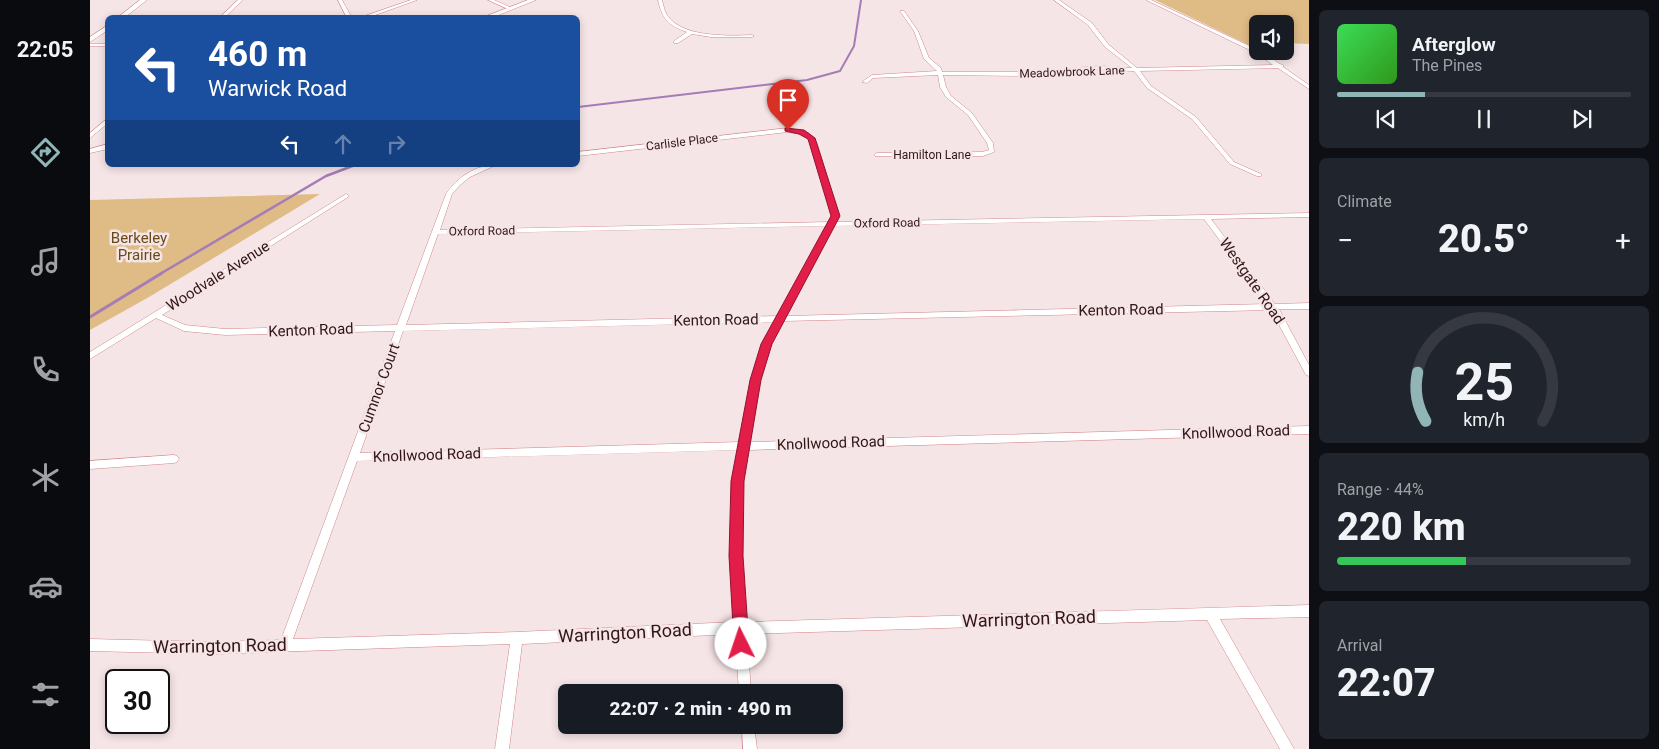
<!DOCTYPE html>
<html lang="en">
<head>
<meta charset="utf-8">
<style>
	body { margin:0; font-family:Roboto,sans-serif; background:#20242c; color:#f1f3f6; height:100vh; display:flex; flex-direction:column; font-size:19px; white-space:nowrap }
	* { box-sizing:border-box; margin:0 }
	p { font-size:16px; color:#9ea1a6 }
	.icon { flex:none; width:28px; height:28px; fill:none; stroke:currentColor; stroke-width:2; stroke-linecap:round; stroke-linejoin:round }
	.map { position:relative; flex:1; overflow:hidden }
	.sheet { display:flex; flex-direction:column; gap:10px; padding:10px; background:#0d0f14; width:350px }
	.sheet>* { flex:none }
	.hud { position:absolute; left:15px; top:15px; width:475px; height:152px; border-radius:8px; box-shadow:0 2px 8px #0003; background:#1a4fa0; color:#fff; overflow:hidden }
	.buttons { position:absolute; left:1159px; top:15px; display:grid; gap:10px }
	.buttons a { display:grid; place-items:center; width:45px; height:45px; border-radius:8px; background:#171b24; box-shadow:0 2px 8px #0003; font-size:25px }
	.speed { position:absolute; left:15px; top:669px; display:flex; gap:10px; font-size:25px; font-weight:700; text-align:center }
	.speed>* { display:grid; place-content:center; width:65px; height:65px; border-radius:50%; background:#171b24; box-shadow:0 2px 8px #0003; line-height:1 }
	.speed .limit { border:2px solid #111; border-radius:8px; background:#fff; color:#111 }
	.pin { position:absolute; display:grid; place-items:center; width:42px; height:42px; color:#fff; margin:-51px -21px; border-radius:50% 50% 50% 0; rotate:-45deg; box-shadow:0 0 5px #0007 }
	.pin .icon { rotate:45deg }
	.me { position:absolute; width:55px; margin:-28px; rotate:356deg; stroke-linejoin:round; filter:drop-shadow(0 0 4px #0008) }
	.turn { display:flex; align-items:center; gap:18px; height:105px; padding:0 20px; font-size:22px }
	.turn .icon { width:65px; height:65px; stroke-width:2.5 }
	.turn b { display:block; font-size:35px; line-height:42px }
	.lanes { display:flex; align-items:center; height:48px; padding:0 20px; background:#0003; justify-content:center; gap:25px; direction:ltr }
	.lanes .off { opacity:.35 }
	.big { font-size:38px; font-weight:800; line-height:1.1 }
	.sheet .card { flex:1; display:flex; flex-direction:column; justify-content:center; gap:8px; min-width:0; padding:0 18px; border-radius:8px; background:#20242c }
	.sheet .dial { align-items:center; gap:0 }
	.dial svg { height:130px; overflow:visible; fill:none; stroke:#363941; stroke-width:7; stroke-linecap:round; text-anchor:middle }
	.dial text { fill:#f1f3f6; stroke:none }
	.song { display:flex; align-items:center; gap:15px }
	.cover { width:60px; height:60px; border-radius:8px; background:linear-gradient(135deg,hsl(130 70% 55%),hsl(110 70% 35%)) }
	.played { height:5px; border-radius:2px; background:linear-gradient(90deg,#91b5b7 30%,#363941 30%) }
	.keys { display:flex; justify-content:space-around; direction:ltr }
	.heat { display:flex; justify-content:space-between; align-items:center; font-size:28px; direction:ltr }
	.charge { height:8px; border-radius:4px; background:linear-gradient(90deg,#34c759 44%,#363941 0) }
	.trip { position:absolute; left:468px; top:684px; width:285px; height:50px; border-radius:8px; background:#171b24; box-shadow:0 2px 8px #0003; font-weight:800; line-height:50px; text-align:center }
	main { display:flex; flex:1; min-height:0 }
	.dock { display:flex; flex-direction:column; width:90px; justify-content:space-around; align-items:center; background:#090b0e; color:#9ea1a6 }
	.dock .icon { width:35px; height:35px }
	.dock .current { color:#91b5b7 }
	.dock b { font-size:22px; color:#f1f3f6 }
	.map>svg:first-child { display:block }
	.green { fill:#dfbb86 }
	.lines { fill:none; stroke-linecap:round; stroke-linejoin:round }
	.stream-far2 { stroke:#a67cb6; stroke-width:2 }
	.stream-far1 { stroke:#a67cb6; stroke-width:2.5 }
	.stream { stroke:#a67cb6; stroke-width:3 }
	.minor-casing { stroke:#d1868a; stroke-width:1 }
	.tertiary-casing { stroke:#d1868a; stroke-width:1 }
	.minor { fill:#fff; fill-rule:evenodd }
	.tertiary { fill:#fff; fill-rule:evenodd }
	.route { fill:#e11d48; stroke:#92132f }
	.labels { text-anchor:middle; stroke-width:5; stroke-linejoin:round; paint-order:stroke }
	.far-street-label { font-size:12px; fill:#311517; stroke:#f6e5e6 }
	.park-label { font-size:15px; fill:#674a18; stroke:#f6e5e6 }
	.street-label { font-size:15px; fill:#311517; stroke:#f6e5e6 }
	.near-street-label { font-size:18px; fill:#311517; stroke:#f6e5e6 }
</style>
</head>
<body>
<main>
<nav class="dock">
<b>22:05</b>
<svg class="icon current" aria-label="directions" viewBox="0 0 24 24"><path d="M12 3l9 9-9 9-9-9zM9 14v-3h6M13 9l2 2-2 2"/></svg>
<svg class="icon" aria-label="music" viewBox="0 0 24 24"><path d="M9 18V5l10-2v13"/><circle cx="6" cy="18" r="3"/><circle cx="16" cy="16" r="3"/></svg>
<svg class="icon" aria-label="phone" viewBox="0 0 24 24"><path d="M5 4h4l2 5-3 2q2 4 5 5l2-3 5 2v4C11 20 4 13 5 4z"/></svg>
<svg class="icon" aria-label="climate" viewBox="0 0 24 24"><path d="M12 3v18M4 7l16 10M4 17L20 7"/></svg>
<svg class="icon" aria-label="car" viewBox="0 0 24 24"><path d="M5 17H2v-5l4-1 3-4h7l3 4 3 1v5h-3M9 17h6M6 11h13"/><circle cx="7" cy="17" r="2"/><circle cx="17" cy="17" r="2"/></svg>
<svg class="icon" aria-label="filters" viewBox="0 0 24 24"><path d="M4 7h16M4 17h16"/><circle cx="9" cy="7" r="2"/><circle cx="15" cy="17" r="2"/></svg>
</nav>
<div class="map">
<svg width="1219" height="749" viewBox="0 0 1219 749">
	<rect width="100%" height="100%" fill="#f6e5e6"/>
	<path class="green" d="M 1065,0 L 1219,0 L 1219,44 L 1195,43 L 1195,24 L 1168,24 L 1167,47 L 1165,48 Z
		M 230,194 L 59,297 L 0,330 L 0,200 Z"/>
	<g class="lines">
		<path class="stream-far2" d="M 488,107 L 717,80 L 750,71 L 764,46 L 771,0"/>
		<path class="stream-far1" d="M 70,274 L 236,176 L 265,165"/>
		<path class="stream" d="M 0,317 L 72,273"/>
		<defs>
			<path id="minor" d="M 148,0 L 153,0 L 134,18 L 129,18 Z
				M 248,0 L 252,0 L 262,18 L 257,18 Z
				M 321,0 L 327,0 L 277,18 L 269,18 Z
				M 398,0 L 404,0 L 422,8 L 418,9 Z
				M 568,0 L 572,0 C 573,4 574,8 575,11 C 586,38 638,36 662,35 L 664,36 L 662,37 L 621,37 L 602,34 L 588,43 L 584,43 L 584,41 L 597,32 C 579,26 572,19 568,0 Z
				M 964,0 L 969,0 L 1002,23 L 1019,45 L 1047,68 L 1183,65 L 1168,54 L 1056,0 L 1061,0 L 1168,50 L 1168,51 L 1172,52 L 1190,64 L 1193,65 L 1193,67 L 1219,85 L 1219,89 L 1188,68 L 1050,71 L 1061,86 L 1106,117 L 1144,162 L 1171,174 L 1171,176 L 1167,176 L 1140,164 L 1102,119 L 1057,88 L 1044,71 L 1009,70 L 938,76 L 853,75 L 856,87 L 861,96 L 882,113 L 903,143 L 904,152 L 893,156 L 785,156 L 785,154 L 787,153 L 892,152 L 899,150 L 897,143 L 878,115 L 856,97 L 850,87 L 848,75 L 783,78 L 777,83 L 772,82 L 782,75 L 847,71 L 834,59 L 824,31 L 810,11 L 814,11 L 828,31 L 839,58 L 851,68 L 852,72 L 938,72 L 1009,66 L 1042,68 L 1015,47 L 998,25 Z
				M 0,44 L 18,44 L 18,46 L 0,46 Z
				M 18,118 L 18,123 L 0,138 L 0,133 Z
				M 698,128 L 719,133 L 727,143 L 749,217 L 747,222 L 1219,213 L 1219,217 L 1121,219 L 1185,304 L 1219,303 L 1219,309 L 1189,309 L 1219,365 L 1219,376 L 1216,375 L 1181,310 L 693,321 L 681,344 L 670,380 L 660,442 L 1219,426 L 1219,434 L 658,450 L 653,481 L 651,556 L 656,622 L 1219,605 L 1219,617 L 1130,619 L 1204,749 L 1190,749 L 1117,620 L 657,634 L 661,692 L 649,692 L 645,634 L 432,644 L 419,749 L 405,749 L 420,644 L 123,654 L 0,651 L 0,639 L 123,642 L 191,640 L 305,331 L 135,335 L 94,331 L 66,318 L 0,359 L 0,352 L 256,194 L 258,195 L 258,197 L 72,315 L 95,325 L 135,329 L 307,325 L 356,194 C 368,177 385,165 406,165 L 380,177 L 370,185 L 362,194 L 350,230 L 740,222 L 743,217 L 721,143 L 715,135 L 698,132 L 488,156 L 488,152 ZM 1114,219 L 1177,304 L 696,316 L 744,226 ZM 737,226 L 688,316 L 316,325 L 348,234 ZM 685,322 L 673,344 L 662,380 L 650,442 L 270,453 L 313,331 ZM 649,450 L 643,481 L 641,556 L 645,622 L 427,632 L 203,639 L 267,461 Z
				M 84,455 L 87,456 L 89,459 L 87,462 L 84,463 L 0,469 L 0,461 Z
				M 652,725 L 664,725 L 667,749 L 653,749 Z"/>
			<path id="tertiary" d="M 50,0 L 57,0 L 34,18 L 27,18 Z
				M 438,0 L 446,0 L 401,18 L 391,18 Z
				M 18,25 L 18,30 L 0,42 L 0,37 Z
				M 18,144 L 18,149 L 0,153 L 0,149 Z"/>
		</defs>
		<use href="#minor" class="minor-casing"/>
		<use href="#tertiary" class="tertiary-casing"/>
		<use href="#minor" class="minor"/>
		<use href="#tertiary" class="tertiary"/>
	</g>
	<path class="route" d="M 695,128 L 714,130 L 725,138 L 750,216 L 682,344 L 671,380 L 654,481 L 653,556 L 659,644 L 657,649 L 651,651 L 646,649 L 644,644 L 639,556 L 641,481 L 660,380 L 671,344 L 741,216 L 718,139 L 709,134 L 695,131 Z"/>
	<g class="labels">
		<g class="far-street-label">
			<text transform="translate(982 72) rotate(-2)" y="4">Meadowbrook Lane</text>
			<text transform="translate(592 142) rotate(-7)" y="4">Carlisle Place</text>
			<text x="842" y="159">Hamilton Lane</text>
			<text transform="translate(797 223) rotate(-1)" y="4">Oxford Road</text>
			<text transform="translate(392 231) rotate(-1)" y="4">Oxford Road</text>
		</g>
		<g class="park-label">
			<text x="49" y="243">Berkeley<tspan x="49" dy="17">Prairie</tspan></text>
		</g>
		<g class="street-label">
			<text transform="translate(128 276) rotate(-32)" y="5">Woodvale Avenue</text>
			<text transform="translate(1162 281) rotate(55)" y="5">Westgate Road</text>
			<text transform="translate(1031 310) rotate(-1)" y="5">Kenton Road</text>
			<text transform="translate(626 320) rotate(-1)" y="5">Kenton Road</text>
			<text transform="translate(221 330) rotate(-2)" y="5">Kenton Road</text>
			<text transform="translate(289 388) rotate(-70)" y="5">Cumnor Court</text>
			<text transform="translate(1146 432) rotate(-2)" y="5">Knollwood Road</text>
			<text transform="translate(741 443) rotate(-2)" y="5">Knollwood Road</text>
			<text transform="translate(337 455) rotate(-2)" y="5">Knollwood Road</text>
		</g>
		<g class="near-street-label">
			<text transform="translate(939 619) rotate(-2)" y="6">Warrington Road</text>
			<text transform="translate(535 633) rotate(-3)" y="6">Warrington Road</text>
			<text transform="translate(130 646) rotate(-1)" y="6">Warrington Road</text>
		</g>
	</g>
</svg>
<div class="buttons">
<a><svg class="icon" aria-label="sound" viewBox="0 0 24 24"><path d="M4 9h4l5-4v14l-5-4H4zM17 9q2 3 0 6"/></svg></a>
</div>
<div class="speed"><div class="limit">30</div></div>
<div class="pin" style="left:698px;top:130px;background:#d93025"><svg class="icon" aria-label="arrive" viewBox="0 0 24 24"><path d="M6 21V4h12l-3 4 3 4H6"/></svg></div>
<svg class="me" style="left:651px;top:644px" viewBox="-20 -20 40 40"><circle r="19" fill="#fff"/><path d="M0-13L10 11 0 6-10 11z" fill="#e11d48"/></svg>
<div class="trip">22:07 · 2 min · 490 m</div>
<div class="hud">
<div class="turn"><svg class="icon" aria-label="left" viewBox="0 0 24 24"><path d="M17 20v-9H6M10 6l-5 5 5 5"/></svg><div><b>460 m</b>Warwick Road</div></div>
<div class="lanes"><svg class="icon" aria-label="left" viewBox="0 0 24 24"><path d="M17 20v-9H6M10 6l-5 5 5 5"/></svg><svg class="icon off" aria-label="ahead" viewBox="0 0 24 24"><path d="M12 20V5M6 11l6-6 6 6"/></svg><svg class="icon off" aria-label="right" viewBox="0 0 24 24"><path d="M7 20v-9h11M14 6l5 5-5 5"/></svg></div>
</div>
</div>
<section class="sheet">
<div class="card">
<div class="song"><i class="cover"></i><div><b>Afterglow</b><p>The Pines</p></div></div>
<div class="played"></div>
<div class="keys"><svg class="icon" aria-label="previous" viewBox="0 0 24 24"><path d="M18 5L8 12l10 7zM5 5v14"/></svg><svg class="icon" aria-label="pause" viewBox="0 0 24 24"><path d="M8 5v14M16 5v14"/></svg><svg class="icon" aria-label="next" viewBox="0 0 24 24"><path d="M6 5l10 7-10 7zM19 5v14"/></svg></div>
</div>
<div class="card"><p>Climate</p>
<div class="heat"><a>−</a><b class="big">20.5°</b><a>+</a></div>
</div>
<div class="card dial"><svg viewBox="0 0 100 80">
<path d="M14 69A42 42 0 1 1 86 69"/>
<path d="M14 69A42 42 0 0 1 9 39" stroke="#91b5b7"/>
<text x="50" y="56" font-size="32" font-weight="700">25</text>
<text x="50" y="72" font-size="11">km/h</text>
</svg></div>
<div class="card"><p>Range · 44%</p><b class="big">220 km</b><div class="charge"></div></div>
<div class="card"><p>Arrival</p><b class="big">22:07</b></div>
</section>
</main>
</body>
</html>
